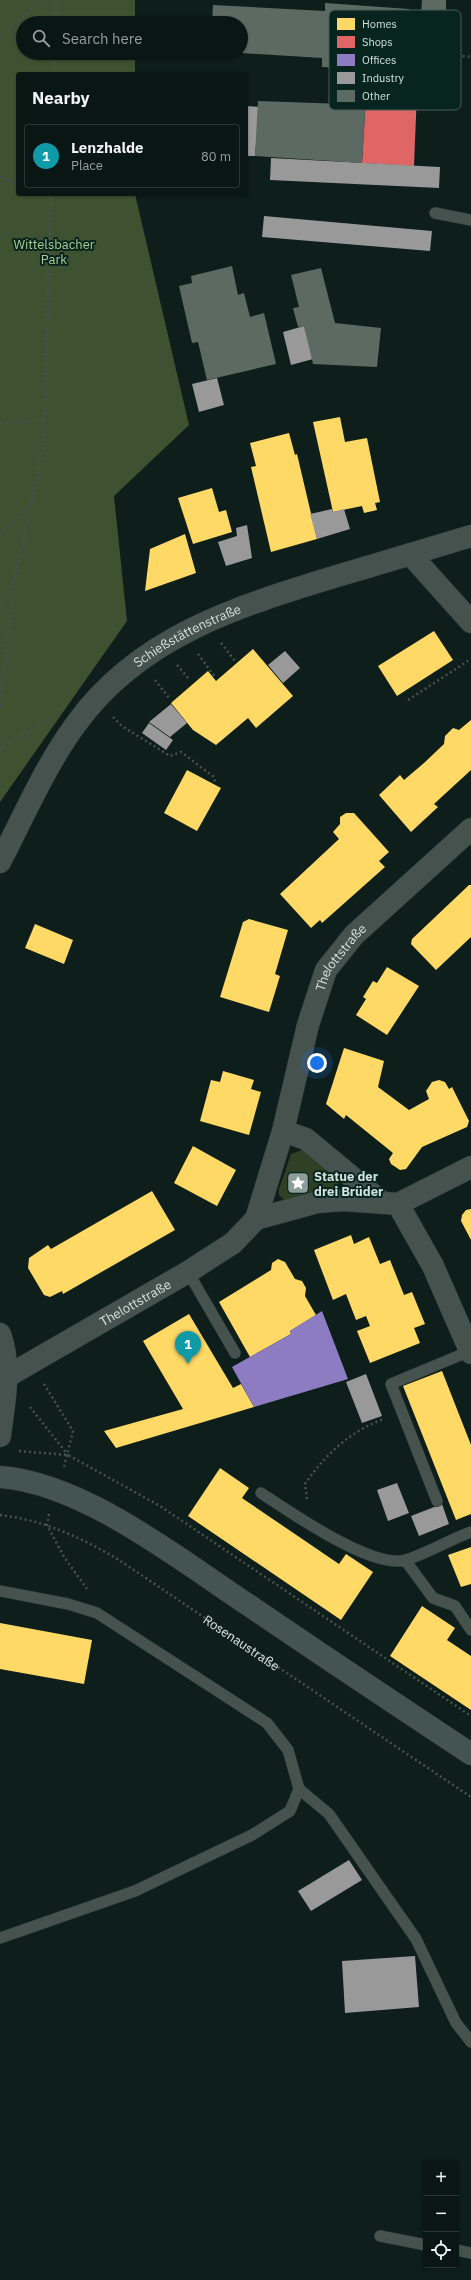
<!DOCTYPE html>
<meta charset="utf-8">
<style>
:root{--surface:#0a1614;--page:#182322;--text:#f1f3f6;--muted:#999fa0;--line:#2a3534;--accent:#8d9d99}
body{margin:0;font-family:"IBM Plex Sans",sans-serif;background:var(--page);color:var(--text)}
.controls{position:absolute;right:12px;bottom:12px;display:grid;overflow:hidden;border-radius:4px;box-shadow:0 1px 3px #0004}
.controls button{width:36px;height:36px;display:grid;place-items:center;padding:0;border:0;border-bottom:1px solid var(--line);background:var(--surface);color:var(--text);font:20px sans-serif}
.you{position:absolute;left:317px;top:1063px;width:14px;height:14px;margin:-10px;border:3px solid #fff;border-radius:50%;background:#1a73e8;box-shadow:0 0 0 6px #1a73e833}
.badge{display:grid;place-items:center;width:26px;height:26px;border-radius:50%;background:var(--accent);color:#fff;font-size:13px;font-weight:700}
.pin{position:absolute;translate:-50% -33px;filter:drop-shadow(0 1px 2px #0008)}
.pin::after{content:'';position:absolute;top:21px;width:14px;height:12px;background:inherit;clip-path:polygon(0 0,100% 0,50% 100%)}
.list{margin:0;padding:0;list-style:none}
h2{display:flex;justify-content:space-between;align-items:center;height:52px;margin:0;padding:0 16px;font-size:17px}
h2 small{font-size:13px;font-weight:400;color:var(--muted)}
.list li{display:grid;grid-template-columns:26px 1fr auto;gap:12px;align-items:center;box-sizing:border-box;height:64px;margin:0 8px 8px;padding:0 8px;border:1px solid var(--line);border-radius:4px}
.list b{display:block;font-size:15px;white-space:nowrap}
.list p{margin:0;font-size:13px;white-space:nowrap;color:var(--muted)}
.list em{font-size:13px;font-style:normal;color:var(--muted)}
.icon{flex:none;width:22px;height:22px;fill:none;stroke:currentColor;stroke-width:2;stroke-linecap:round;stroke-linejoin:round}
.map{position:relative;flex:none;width:471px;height:2280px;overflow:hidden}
.search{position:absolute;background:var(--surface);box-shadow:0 1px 3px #0004;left:16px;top:16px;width:232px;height:44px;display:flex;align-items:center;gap:10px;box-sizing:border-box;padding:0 14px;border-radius:22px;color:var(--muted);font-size:15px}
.panel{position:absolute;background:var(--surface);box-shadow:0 1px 3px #0004;left:16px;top:72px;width:232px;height:124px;border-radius:4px}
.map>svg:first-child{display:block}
.green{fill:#304025}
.forest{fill:#3e5232}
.homes{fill:#ffd966}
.shops{fill:#e06666}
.offices{fill:#8e7cc3}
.industry{fill:#999}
.building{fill:#5c6a63}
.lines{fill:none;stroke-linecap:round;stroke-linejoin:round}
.service-casing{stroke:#2c3735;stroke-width:12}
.minor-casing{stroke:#2c3735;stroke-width:23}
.secondary-casing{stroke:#2c3735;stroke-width:23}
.path{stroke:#47514f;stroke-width:2.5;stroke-dasharray:2 3;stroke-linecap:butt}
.service{stroke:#46524e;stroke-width:11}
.minor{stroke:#46524e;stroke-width:22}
.secondary{stroke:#445450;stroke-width:22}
.labels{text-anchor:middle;stroke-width:4;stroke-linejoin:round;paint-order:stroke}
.park-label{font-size:13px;fill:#aacd8f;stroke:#07251e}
.street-label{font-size:13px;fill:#d2e2dd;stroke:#07251e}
.poi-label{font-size:13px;font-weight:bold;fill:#d2e2dd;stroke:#07251e;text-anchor:start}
.key{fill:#07251e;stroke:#445e57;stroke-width:1}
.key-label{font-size:11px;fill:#d2e2dd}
</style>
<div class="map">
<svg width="471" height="2280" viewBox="0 0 471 2280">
<rect width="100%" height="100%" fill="#0e1e1a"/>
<path class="green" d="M302,1150L317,1156L341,1177C341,1196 299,1198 284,1200L279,1195V1189L291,1154Z"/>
<path class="forest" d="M0,0H135V23H23V53H135V74H18V194H135L189,425L114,496L127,621L0,802Z"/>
<path class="homes" d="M340,417L345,442L367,438L380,502L375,503L377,510L364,513L362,506L333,512L313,422Z
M289,433L295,455L297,454L317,539L271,552L251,467L256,466L250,443Z
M212,488L219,512L226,510L232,532L193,544L178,498Z
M185,534L196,573L145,591L150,549Z
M434,631L453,660L397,696L378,666Z
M253,649L293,696L256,728L248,718L216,745L193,730L171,703L208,671L216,681Z
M471,720V770L434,804L438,807L411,832L379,795L400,775L404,780L424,763L444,744L445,736L453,728L459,730Z
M187,770L221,788L197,831L164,813Z
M346,813H354L389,852L379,861L385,867L322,923L320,920L311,928L280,894L339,839L333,832L340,824V817Z
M469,885H471V937L436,970L411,944L412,939Z
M249,919L288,930L275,974L280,976L269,1012L220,997L243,922Z
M35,924L73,940L64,964L25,948Z
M387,967L419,986L387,1035L356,1015L366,999L363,997L373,981L377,983Z
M344,1048L384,1061L378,1087L409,1110L429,1099L426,1091L432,1082L439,1080L445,1082L449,1089L452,1087L469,1121L467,1127L422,1147L406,1169L400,1170L391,1164L389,1159L393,1153L346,1115L344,1119L326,1104Z
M223,1071L254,1080L251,1089L261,1092L249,1135L200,1121L211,1080L220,1082Z
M193,1146L236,1170L217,1206L174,1183Z
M152,1191L175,1230L63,1294L62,1291L50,1297L44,1295L28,1268L29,1258L48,1245L51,1249Z
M471,1209V1240L461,1221L462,1215L466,1210Z
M351,1235L354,1244L369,1237L380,1264L390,1260L404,1295L412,1292L425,1324L414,1328L420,1343L370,1363L357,1331L370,1326L366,1316L356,1320L346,1294L333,1300L314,1250Z
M278,1259L285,1262L295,1279L302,1281L306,1288L305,1296L316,1315L290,1331L291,1334L250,1357L219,1302L271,1270L272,1263Z
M189,1314L233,1388L241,1384L254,1407L116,1448L104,1431L183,1409L143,1341Z
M442,1371L471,1445V1514L456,1520L403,1386Z
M220,1468L249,1488L242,1498L339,1564L346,1554L373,1572L341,1620L188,1516Z
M471,1547V1584L461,1587L448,1555Z
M422,1606L455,1628L447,1640L471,1656V1710L390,1656Z
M0,1623L92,1640L84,1684L0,1669Z"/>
<path class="shops" d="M371,15L420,17L414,166L362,163Z"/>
<path class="offices" d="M322,1311L348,1379L254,1407L232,1367L291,1334L290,1331Z"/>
<path class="industry" d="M246,106L259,107L255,156H246Z
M271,158L440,167L439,188L270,180Z
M264,216L432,231L430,251L262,237Z
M304,326L313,359L291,365L283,332Z
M217,378L224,405L199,412L192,384Z
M332,509L333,512L344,509L350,529L317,539L310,514Z
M247,525L252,558L226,566L218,542L237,536L236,528Z
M285,651L300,668L283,683L268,665Z
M171,704L187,723L170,737L149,722Z
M149,723L173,740L166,750L142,733Z
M366,1374L382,1416L362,1423L346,1382Z
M397,1483L409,1513L388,1521L377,1490Z
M442,1504L449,1524L419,1536L411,1516Z
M349,1860L362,1880L311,1911L298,1891Z
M415,1956L419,2007L345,2013L342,1961Z"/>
<path class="building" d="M422,0H446V15L421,14Z
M325,3L409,9V16L371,15L362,163L255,156L258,101L344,104L345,68L322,67V58L241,53V23H212L213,5L325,11Z
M232,266L238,295L244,293L250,317L264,313L276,364L207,380L198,342L192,343L179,286L192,283L191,276Z
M321,268L335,323L381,328L377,367L313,364L304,326L298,327L293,308L299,307L291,275Z"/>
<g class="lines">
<g class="service-casing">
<path id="service" d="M435,213L471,220
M188,1272L235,1353
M261,1493C290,1512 373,1570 406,1560C428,1553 449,1540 471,1532
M437,1501L391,1384L470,1351
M405,1560L433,1598L455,1606L471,1630
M0,1591L68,1604L97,1613L267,1723L288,1750L299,1789L329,1814L416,1939L456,2023L471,2042
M0,1938L135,1891L252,1835L290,1811L299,1789
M380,2236L426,2245
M456,2250L471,2253"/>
</g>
<g class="minor-casing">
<g id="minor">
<path d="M410,554L471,622"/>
<path id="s2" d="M0,862C24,816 45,766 76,724C139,636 239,606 337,576C382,563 427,549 471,536"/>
<path d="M283,1131L306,1139L383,1203"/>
<path d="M398,1204L433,1266L471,1353"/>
<path d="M398,1204L471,1167"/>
<path d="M256,1219L318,1202L344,1200L398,1204"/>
<path d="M0,1334C12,1366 4,1403 0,1436"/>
<path id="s3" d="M6,1377L188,1272L233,1243L256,1219L283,1131L308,1025L326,970L354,935L471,829"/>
</g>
</g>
<g class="secondary-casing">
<path id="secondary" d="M0,1477C84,1483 180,1560 250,1606C323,1656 397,1705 471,1754"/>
</g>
<g class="path">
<path d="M56,23V0"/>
<path d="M0,37L41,0"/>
<path d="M418,50L471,57"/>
<path d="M54,74L55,53"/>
<path d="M0,177L18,183"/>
<path d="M0,423L45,420"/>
<path d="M0,535L32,501"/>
<path d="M0,605L14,580"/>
<path d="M221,643L235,661"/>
<path d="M198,654L215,677"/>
<path d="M177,665L190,680"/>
<path d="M155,680L170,699"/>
<path d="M408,700L471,659"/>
<path d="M0,706L15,579L44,442L51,194"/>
<path d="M113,717L122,726L170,756L181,752L214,777L215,782"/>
<path d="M0,749L49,719"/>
<path d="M44,1384L73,1431L64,1467"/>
<path d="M30,1407L68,1455"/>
<path d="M19,1451L68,1455L160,1506L471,1716"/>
<path d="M307,1499L305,1484C325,1455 350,1431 384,1419"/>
<path d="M49,1514L47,1525L64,1557L87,1589"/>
<path id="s1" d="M0,1515C44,1520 82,1538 119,1560L471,1797"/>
</g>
<use href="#service" class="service"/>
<use href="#minor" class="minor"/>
<use href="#secondary" class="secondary"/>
</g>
<defs>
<g id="sight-square" transform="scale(1.15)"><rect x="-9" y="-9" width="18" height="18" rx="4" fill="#8d9d99" stroke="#07251e"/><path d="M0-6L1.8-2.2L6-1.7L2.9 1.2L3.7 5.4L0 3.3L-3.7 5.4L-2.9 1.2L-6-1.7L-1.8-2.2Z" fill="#fff"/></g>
</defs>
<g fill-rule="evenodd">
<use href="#sight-square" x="298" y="1183"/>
</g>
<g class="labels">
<g class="park-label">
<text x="54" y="249">Wittelsbacher<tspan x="54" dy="15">Park</tspan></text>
</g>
<g class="street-label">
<text dy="5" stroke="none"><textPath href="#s2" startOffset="302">Schießstättenstraße</textPath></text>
<text dy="5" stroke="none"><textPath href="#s3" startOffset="574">Thelottstraße</textPath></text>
<text dy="5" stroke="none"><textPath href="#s3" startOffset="149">Thelottstraße</textPath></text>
<text dy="5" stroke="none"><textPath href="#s1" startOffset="276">Rosenaustraße</textPath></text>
</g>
<g class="poi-label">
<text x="314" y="1181">Statue der<tspan x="314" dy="15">drei Brüder</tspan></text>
</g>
</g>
<rect x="329" y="10" width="132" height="100" rx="6" class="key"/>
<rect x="337" y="18" width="18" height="12" fill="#ffd966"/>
<rect x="337" y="36" width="18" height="12" fill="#e06666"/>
<rect x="337" y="54" width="18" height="12" fill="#8e7cc3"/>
<rect x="337" y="72" width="18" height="12" fill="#999"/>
<rect x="337" y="90" width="18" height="12" fill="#5c6a63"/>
<g class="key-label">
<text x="362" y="28">Homes</text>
<text x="362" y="46">Shops</text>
<text x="362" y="64">Offices</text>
<text x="362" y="82">Industry</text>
<text x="362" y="100">Other</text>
</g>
</svg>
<div class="controls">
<button>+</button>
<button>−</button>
<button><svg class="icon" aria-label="locate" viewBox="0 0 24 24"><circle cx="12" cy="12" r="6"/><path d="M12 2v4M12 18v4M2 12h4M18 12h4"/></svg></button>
</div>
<div class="you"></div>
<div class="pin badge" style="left:188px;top:1364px;background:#0f9aa8">1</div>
<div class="search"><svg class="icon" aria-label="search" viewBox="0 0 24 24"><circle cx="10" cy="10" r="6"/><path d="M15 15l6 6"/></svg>Search here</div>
<section class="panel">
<h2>Nearby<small></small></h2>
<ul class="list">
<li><span class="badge" style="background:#0f9aa8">1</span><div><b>Lenzhalde</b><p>Place</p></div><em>80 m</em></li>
</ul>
</section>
</div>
